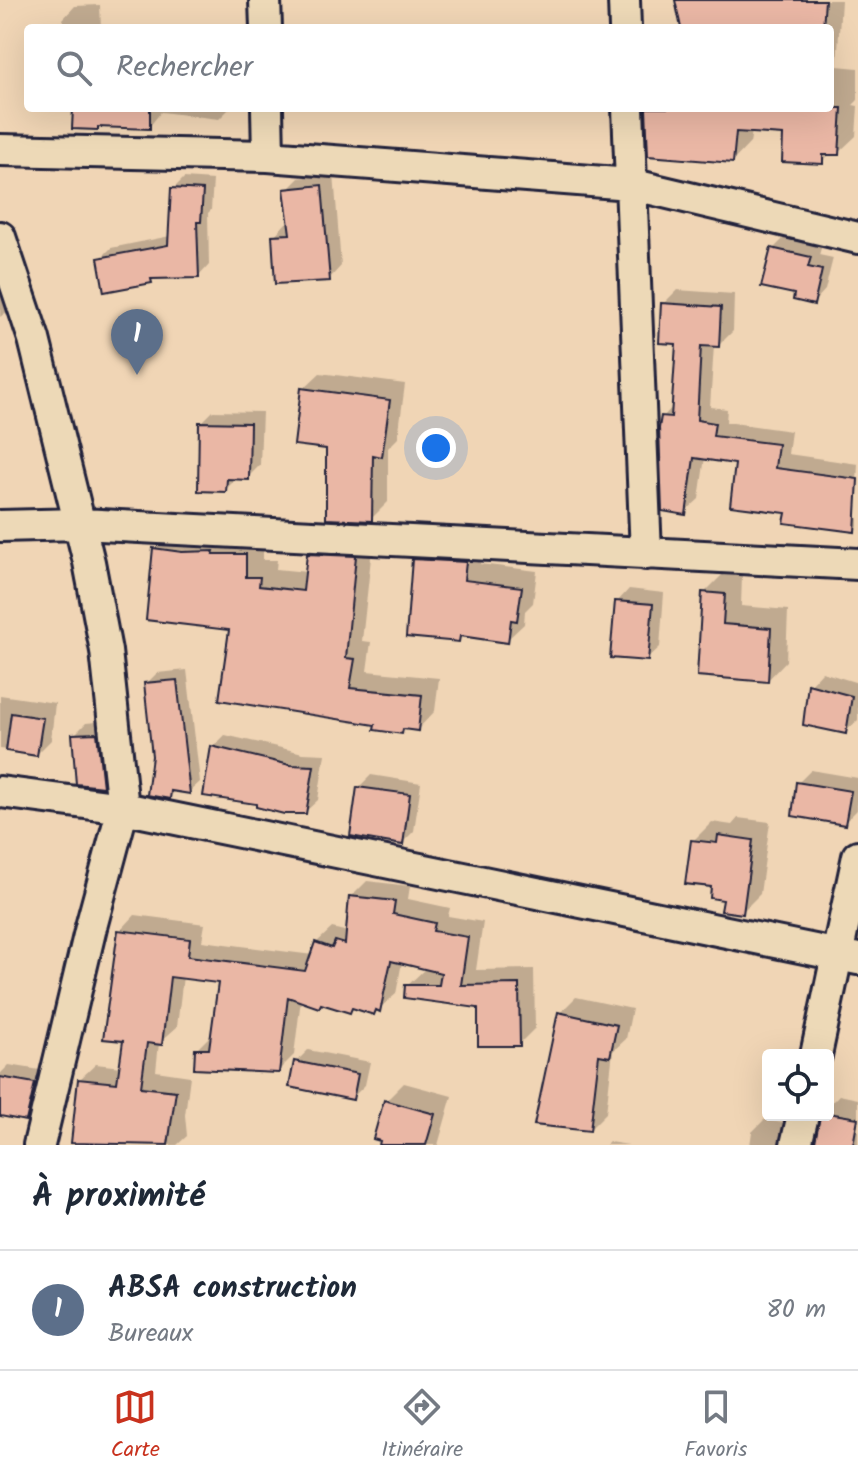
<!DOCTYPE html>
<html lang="fr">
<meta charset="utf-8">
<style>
:root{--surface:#fff;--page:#f6f6f7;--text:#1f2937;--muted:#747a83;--line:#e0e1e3;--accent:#c8321e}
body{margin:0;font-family:Kalam,sans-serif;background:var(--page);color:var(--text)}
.controls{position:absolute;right:24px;bottom:24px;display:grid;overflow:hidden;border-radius:8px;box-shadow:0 8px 32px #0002}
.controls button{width:72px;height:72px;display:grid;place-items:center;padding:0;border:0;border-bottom:2px solid var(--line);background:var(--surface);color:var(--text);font:40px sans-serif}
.you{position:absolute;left:436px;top:448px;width:28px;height:28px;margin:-20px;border:6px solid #fff;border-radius:50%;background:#1a73e8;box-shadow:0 0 0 12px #1a73e833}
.badge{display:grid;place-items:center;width:52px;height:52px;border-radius:50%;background:var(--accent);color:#fff;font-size:26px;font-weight:700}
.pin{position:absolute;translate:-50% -66px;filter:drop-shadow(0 2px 4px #0008)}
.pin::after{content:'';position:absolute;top:42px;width:28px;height:24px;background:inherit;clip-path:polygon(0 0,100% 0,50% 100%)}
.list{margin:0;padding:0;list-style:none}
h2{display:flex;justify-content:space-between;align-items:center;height:104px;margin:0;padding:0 32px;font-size:34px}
h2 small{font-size:26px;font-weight:400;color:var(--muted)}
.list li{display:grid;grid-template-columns:52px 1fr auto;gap:24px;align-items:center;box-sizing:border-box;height:120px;padding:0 32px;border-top:2px solid var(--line)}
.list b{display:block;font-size:30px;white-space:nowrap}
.list p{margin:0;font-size:26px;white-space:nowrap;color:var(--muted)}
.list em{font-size:26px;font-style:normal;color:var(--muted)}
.icon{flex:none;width:44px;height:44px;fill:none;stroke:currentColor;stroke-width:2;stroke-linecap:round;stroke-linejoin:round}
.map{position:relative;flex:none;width:858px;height:1145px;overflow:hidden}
.search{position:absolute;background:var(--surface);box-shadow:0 8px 32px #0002;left:24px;right:24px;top:24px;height:88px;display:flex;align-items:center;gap:20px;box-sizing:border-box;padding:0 28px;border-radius:8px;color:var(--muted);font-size:30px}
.sheet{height:224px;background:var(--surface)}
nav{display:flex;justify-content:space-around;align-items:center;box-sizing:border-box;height:112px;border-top:2px solid var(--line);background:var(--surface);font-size:22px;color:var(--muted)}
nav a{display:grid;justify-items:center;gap:4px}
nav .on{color:var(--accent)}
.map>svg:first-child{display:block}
.shadow{fill:#0003}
.building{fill:#eab7a5;stroke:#22223b;stroke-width:2}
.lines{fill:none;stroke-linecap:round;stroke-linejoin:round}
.minor-casing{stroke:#22223b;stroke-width:36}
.minor{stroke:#edd9b7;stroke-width:30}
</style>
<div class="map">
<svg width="858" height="1145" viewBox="0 0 858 1145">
<rect width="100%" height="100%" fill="#f0d5b5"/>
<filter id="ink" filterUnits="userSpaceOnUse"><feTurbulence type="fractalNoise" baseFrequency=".0125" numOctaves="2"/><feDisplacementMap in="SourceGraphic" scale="16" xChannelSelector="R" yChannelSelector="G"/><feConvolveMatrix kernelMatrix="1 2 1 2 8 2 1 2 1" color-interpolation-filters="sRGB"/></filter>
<g filter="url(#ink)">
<path class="shadow" d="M677,0H841L837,66L858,68V100L853,105L858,106L856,136L838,153H831L822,162L785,133L752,131L750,143L733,161L647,108H830V28H683Z
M100,5L101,28H63V19L75,6Z
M75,108H230L219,119L161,112L149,127L100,125L97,128Z
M334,174L341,266L329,279L274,236L286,223H291L287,190L299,178Z
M184,178L213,180L211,210L208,213L209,265L199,276L155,277L151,281L100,259L111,248L170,236L173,189Z
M785,237L822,245L819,255L833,258L825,290L813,303L797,293L773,249Z
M0,267L16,305L0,317Z
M677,290L734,294L733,331L719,345H714L710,407L727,409L726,422L791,431L788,454L858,464L855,518H858V527L855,530L788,511L737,462L705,457L699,499L685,512L663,417L674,405L678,342L663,304Z
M320,373L405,384L398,438L388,448V502L371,519L303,389Z
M213,411L262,412L260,465L248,477H238L225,490L201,423Z
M173,531L263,537V560H277L276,569L307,572L308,555L326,537L373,539L362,641L371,642L367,671L439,678L435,711L418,729L405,728L401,732L377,723L232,628L155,549Z
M431,543L482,546L480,564L537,571L533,603L525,611L524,624L507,640L464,634L459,640L414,560Z
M722,575L742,576L741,606L788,610L786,661L768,680L699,675L704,593Z
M629,589L664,593L660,647L647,659L617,602Z
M187,670L200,782L189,792L176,790L170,797L154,756L146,684L157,673Z
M822,672L858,683V720L845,732L810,685Z
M0,695L55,703L51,740L37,754L0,749Z
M108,721L114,773L102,785L74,735L86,723Z
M225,735L303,753L325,754L318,800L305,812L213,747Z
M811,770L858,778L857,810L844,823L798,783Z
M371,775L421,783L414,831L402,843L359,787Z
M738,818L770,822L760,894L742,912L713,886L693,841L712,822L732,825Z
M367,881L410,886L408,899L450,908L448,916L483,922L476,970L534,969L535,1028L519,1044L480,1007L407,986L426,968L402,962L396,994L374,1013L354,1006L350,1011L322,1002L301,999L294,1055L278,1071L197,1049L213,1033L220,981L183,976L177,1027L159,1043L156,1071L190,1076L185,1115L187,1136L177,1145H109L74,1141L80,1079L96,1064L121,1067L125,1040L120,931L135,915L205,924L202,941L313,955L316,943L332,928L348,932L351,897Z
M576,997L632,1009L626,1039L613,1051L606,1113L590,1129L560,1013Z
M308,1050L370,1062L365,1085L352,1098L296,1062Z
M9,1065L46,1071L38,1106L26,1118L0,1114V1074Z
M404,1083L452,1096L438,1145H381L386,1101Z
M839,1095L858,1099V1145H817L822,1115H828V1106Z
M764,1120L783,1123L780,1145H750L752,1132Z
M609,1142L629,1145H606Z"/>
<path class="building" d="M675,0H825L823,28H681Z
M73,108H150V129L98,127V130L72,129Z
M646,108H842L839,155H823V164L782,162L783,135L736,132L733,163L648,156Z
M322,185L330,281L275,284L272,235L290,234L284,189Z
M171,188L203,190L201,222H197L199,278L151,279L152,283L104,292L98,258L168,245Z
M771,248L811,257L808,267L822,270L814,305L793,300L794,294L761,287Z
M661,303L721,307L719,347L701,346L697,420L715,423L713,436L778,444L775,468L858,479L855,532L784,523L786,513L730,506L735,464L694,458L686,515L662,511L659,428L661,416L671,417L676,344L659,343Z
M301,388L390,400L382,457L373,455L372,521L326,519V449L294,445Z
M199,422L250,423L249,480L227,479L226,492L198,491Z
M153,548L182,552L214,551L213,554H246V577H260L259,586L303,591L307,554L356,556L346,658L355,659L350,688L422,695L418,731L403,729L402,734L374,730L375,725L219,700L229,630L146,620Z
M412,559L466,562L464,580L522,587L517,621L511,620L508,643L460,636L459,642L406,637Z
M702,592L725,594L723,624L771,628L768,682L697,676Z
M615,601L653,604L648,661L610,658Z
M177,680L190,794L171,791L170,799L147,795L152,756L144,683Z
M808,684L852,696L846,734L803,725Z
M11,713L43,718L37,756L6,751Z
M97,733L103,787L76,784L72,734Z
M211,746L290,765L314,766L306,814H284L256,807V804L203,796Z
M796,782L851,791L845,825L792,816Z
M357,787L410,794L403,845L350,836Z
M718,835L753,840L743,914L721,911L723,900L710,898L711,887L685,884L691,840L717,843Z
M349,896L395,901L393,914L435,923L433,931L468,937L461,985L519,984L520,1046H478V1008L404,998L405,985H439L441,973L391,961L380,1012L376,1010L374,1015L352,1008L350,1013L321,1004L319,1008L288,997L279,1073L194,1069L195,1049H209L218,983L170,977L162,1045L147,1043L141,1087L176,1091L168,1145L71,1143L78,1079L117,1083L123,1041L103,1039L118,930L190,939L188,956L305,971L315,942L332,948L335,941L345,944Z
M558,1012L617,1025L610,1057L599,1055L590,1131L534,1125Z
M294,1061L358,1074L353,1100L289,1087Z
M0,1077L35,1083L26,1121L0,1116Z
M384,1100L435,1114L426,1145H379L380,1141L373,1139Z
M828,1113L858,1118L853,1145L815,1142L820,1115H828Z"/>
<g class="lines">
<g class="minor-casing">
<path id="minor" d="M265,0L266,28
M624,0L625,28
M267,108L268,156
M628,108L646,554
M0,150L268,156L630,184L858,238
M0,237L34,339L89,562L106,651L123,808L91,927L39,1145
M0,526L81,524L858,564
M0,792L123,808L858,959
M816,1055L858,856
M796,1145L803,1115"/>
</g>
<use href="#minor" class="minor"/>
</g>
</g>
</svg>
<div class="controls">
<button><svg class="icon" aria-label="locate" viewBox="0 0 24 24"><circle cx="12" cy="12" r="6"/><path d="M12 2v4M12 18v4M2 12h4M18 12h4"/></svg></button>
</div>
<div class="you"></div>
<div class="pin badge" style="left:137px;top:375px;background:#5c6f8a">1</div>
<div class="search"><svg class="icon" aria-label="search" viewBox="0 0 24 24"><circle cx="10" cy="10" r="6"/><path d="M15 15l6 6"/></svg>Rechercher</div>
</div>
<section class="sheet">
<h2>À proximité<small></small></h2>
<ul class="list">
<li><span class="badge" style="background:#5c6f8a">1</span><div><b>ABSA construction</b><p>Bureaux</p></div><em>80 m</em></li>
</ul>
</section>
<nav>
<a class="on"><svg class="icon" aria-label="map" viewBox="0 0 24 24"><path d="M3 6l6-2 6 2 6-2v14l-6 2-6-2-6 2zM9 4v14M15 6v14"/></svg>Carte</a>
<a><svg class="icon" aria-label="directions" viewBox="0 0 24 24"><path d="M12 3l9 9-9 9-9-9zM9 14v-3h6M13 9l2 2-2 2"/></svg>Itinéraire</a>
<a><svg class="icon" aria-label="saved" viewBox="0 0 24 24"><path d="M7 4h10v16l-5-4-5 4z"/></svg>Favoris</a>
</nav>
